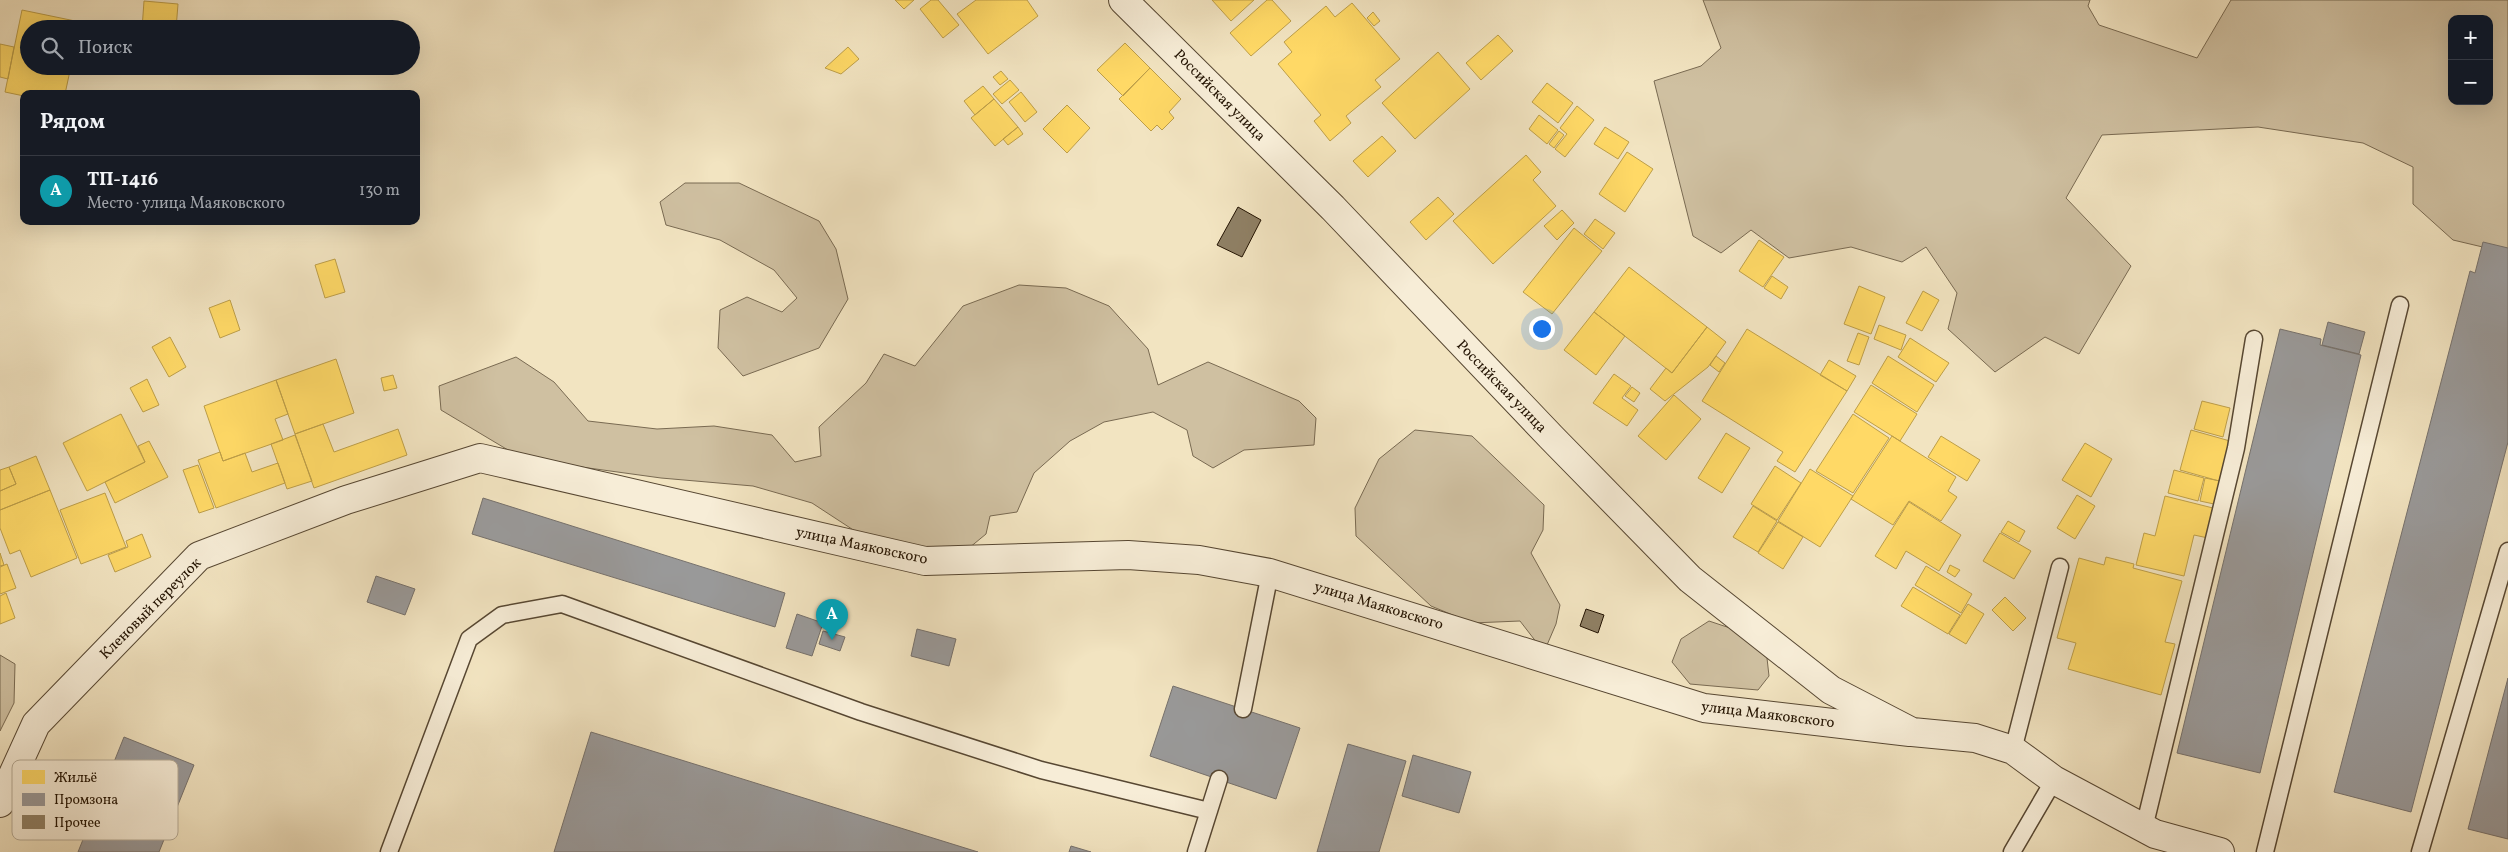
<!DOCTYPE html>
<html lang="ru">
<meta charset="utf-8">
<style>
:root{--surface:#171b24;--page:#20242c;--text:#f1f3f6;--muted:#9ea1a6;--line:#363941;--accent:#c59692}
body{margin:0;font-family:Vollkorn,serif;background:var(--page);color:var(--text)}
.controls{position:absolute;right:15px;top:15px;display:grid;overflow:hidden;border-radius:10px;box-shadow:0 5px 20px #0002}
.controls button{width:45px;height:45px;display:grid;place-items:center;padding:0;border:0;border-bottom:1px solid var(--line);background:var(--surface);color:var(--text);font:25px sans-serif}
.you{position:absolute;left:1541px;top:328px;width:18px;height:18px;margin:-12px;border:4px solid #fff;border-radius:50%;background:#1a73e8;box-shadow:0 0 0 8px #1a73e833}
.badge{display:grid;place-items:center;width:32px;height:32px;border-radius:50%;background:var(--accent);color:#fff;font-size:16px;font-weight:700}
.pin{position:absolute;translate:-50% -41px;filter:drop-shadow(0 1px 2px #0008)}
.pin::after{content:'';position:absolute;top:26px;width:18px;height:15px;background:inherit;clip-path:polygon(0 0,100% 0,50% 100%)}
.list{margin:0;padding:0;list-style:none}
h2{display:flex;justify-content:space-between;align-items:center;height:65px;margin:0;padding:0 20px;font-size:21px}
h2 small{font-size:16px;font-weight:400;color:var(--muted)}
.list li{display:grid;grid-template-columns:32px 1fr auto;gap:15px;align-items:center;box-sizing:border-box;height:70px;padding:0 20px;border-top:1px solid var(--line)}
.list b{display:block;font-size:19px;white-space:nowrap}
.list p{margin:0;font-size:16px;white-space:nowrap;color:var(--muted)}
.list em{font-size:16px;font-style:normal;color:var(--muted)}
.icon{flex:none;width:28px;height:28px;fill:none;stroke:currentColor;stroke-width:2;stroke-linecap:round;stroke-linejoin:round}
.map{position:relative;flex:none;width:2508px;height:852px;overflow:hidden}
.search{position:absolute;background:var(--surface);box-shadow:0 5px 20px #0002;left:20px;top:20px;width:400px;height:55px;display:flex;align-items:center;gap:12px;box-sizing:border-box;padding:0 18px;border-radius:28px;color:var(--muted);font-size:19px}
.panel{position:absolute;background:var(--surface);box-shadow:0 5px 20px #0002;left:20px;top:90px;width:400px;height:135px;border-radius:10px}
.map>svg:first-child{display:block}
.green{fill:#cfc0a1;stroke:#796a52;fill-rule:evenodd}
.homes{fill:#ffd966;stroke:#bd9e48}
.industry{fill:#999;stroke:#76716c}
.building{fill:#8f8065;stroke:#231302}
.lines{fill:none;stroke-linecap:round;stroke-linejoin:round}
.service-casing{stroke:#574732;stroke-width:19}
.minor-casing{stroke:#574732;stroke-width:30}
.tertiary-casing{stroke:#574732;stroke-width:30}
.service{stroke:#f7edd7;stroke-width:16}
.minor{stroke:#f7edd7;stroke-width:28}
.tertiary{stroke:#f7edd7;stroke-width:28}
.labels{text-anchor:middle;stroke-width:5;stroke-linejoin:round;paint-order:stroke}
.street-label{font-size:15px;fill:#231302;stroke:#f7edd7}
.key{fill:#f7edd7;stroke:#b7ac97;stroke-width:1}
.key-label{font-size:14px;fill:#231302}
</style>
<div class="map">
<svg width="2508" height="852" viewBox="0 0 2508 852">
<rect width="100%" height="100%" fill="#f2e4c1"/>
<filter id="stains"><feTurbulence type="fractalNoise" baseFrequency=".004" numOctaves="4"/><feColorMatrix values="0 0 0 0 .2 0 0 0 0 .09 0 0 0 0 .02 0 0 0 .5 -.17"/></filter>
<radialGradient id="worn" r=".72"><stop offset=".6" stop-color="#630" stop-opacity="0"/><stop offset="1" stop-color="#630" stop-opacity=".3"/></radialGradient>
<path class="green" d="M1703,0H2090L2088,6L2099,25L2197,58L2231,0H2508V253L2453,240L2413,204V167L2363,143L2258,127L2102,135L2066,198L2131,266L2079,354L2045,337L1995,372L1948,329L1957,293L1926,247L1902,262L1851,247L1789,258L1751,230L1721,253L1693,236L1654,81L1701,66L1721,48ZM2452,19H2489V101H2452Z
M685,183H739L819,221L836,249L848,299L819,348L743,376L718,348L720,310L747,297L782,312L797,298L774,270L720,240L666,225L660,202Z
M1019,285L1066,288L1109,306L1148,349L1158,385L1208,362L1299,401L1316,418L1314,445L1244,450L1213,468L1193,456L1187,430L1153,412L1104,422L1070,441L1034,473L1017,512L990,516L986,534L969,548L937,556L861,535L812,503L753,486L661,478L574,466L513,453L441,410L439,386L516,357L554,382L588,421L657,429L714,426L772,435L795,462L821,456L819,427L866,383L884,354L915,366L963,306Z
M1415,430L1472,436L1544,505L1543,530L1531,553L1560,605L1556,624L1544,652L1520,621L1472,623L1431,606L1356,536L1355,508L1379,459Z
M1709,621L1736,630L1767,658L1769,676L1758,690L1690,684L1672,662L1681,639Z
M0,655L15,664L14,703L0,731Z"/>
<path class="homes" d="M895,0H914L904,9Z
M931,0H938L959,25L943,38L920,9Z
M976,0H1027L1038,16L988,54L957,14Z
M1212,0H1254L1231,21Z
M1267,0H1272L1291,21L1251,56L1230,33Z
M144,1L178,4L176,29H142Z
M1352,3L1400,59L1375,80L1381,87L1346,116L1351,123L1330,141L1314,121L1321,115L1278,64L1292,52L1284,42L1326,6L1335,17Z
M22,10L80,22L79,29H29V66H71L65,94H24V96L5,92Z
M1373,12L1380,21L1374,26L1367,18Z
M1498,35L1513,51L1481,80L1466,63Z
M1125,43L1150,68L1123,96L1097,70Z
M0,44L14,47L8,79L0,77Z
M848,47L859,59L841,74L825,68Z
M1438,52L1470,89L1415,139L1382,103Z
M1150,68L1181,99L1169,112L1174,118L1162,130L1157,125L1151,131L1119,99Z
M1001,71L1008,79L1000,85L993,77Z
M1010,80L1019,90L1002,104L993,94Z
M1547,83L1573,103L1558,123L1532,102Z
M983,86L994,99L975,115L964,101Z
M1021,92L1037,112L1025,122L1009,102Z
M994,99L1018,127L995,146L971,118Z
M1067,105L1090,128L1067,153L1043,129Z
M1577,106L1594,120L1565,157L1555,149L1567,134L1560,128Z
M1539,115L1558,130L1547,144L1529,129Z
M1018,127L1023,134L1008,145L1003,139Z
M1605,127L1629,142L1618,159L1594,144Z
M1559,131L1564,135L1554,148L1549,144Z
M1382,136L1396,151L1368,177L1353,161Z
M1627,152L1653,169L1625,212L1599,194Z
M1526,155L1541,172L1533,180L1556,206L1493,264L1453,221Z
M1438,197L1454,214L1426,240L1410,222Z
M1562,210L1574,223L1557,240L1544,226Z
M1595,219L1615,233L1603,249L1584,234Z
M1574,228L1602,251L1552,314L1523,292Z
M1759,240L1784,257L1763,287L1739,271Z
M335,259L345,292L325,298L315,265Z
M1629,267L1707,327L1672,373L1594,312Z
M1772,276L1788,287L1781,299L1764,288Z
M1859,286L1885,297L1871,334L1844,324Z
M1923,291L1939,300L1922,331L1906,323Z
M230,300L240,330L220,338L209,308Z
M1594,312L1625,336L1596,375L1564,350Z
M1879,325L1906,335L1901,350L1874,339Z
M1707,327L1726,342L1708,367L1665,401L1650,389L1666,368L1672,373Z
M1747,329L1847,391L1795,472L1777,461L1783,452L1702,401Z
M1858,333L1869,337L1859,365L1847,361Z
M170,337L186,367L169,377L152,347Z
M1910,338L1949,363L1936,382L1898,357Z
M1716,356L1725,363L1719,372L1710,365Z
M1888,356L1934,385L1917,412L1872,383Z
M336,359L354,413L295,434L276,380Z
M1829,360L1856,376L1847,391L1820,375Z
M1614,374L1631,386L1622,398L1638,410L1627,426L1593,403Z
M393,375L397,388L384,391L381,378Z
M147,379L159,405L143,412L130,388Z
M276,380L288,414L275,419L283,440L223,461L204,406Z
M1871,385L1917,414L1900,441L1854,412Z
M1632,387L1640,393L1634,402L1625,396Z
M1674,395L1701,419L1666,460L1638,436Z
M2202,401L2230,408L2223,437L2194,429Z
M121,414L145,462L87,491L63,443Z
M1853,414L1889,438L1853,493L1816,471Z
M323,424L334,452L398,429L407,455L314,488L295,434Z
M2191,430L2230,441L2219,481L2180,470Z
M1726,433L1750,448L1722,493L1698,478Z
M295,435L312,481L287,489L271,444Z
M1892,436L1956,477L1948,491L1957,497L1941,521L1909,501L1893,525L1851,499Z
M1941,436L1980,460L1967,481L1928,457Z
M149,441L168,477L115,503L105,482L145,462L138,446Z
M2085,443L2112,459L2091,497L2062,480Z
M220,452L223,461L245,453L252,472L278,463L285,483L216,508L198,460Z
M36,456L50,490L0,510V491L16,484L9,467Z
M198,465L214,508L199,513L183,470Z
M1775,466L1801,483L1777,520L1751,504Z
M9,467L16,484L0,491V470Z
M1810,469L1853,496L1820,547L1778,521Z
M2174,470L2204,478L2198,501L2168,493Z
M2205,478L2220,481L2214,504L2200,501Z
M50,490L77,558L31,577L20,550L10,554L0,528V510Z
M105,493L126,547L81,564L60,510Z
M2077,495L2095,506L2075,539L2057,528Z
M2165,496L2213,508L2208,538L2194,535L2184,576L2136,565L2144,533L2155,536Z
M1909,502L1961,535L1939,571L1906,551L1896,569L1875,556Z
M1753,506L1777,521L1758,552L1733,537Z
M2008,521L2025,531L2019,542L2001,532Z
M1778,522L1803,537L1783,569L1758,553Z
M2000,533L2031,551L2014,579L1983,561Z
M142,534L151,557L115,572L108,555L128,547L126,541Z
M0,553L4,565L0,566Z
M2106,557L2134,564L2133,568L2182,581L2165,642L2175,644L2161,695L2068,669L2076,643L2057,638L2079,558L2104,565Z
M7,564L16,588L0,594V567Z
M1950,565L1960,570L1955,577L1947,572Z
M1926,566L1972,594L1961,613L1915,585Z
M1913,587L1960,615L1948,634L1901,606Z
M6,593L15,618L0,624V596Z
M2005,597L2026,618L2013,631L1992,610Z
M1968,604L1984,614L1966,644L1949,634Z"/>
<path class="industry" d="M2483,242L2508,248V442L2411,812L2334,792L2470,271L2475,273Z
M2328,322L2365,332L2359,354L2322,345Z
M2280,329L2321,339L2320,345L2361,355L2260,773L2177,753Z
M483,498L785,593L775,627L472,534Z
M376,576L415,589L405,615L367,602Z
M797,614L823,623L812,656L786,648Z
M917,629L956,639L949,666L911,656Z
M823,631L845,637L840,651L819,644Z
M2508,678V839L2468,829Z
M1173,686L1300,728L1276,799L1150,756Z
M591,732L978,852H554Z
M124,737L194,765L159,852H78Z
M1348,744L1406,761L1379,852H1317Z
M1413,755L1471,772L1459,813L1402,796Z
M1071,846L1091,852H1069Z"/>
<path class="building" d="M1238,207L1261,220L1242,257L1217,245Z
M1586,609L1604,615L1598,633L1580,626Z"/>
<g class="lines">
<g class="service-casing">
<path id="service" d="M1243,709L1270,573
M2013,750L2060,567
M2144,828L2236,448L2254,339
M389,852L469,639L502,615L562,604L861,712L1041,770L1209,811
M1196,852L1219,779
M2012,852L2054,780
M2265,852L2400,305
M2420,852L2508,551"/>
</g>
<g class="minor-casing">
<path id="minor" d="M0,803L36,724L199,556L346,500L480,458L925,561L1128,555L1199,560L1270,573L1704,708L1910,732"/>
</g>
<g class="tertiary-casing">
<path id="tertiary" d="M1123,0L1333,208L1551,437L1690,579L1831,690L1912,732L1975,738L2013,750L2054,780L2155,834L2220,852"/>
</g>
<use href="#service" class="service"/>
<use href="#minor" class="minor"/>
<use href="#tertiary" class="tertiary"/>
</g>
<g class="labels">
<g class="street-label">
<text transform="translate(1220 95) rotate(45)" y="5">Российская улица</text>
<text transform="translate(1502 386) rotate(46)" y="5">Российская улица</text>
<text transform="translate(862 545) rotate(12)" y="5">улица Маяковского</text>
<text transform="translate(1379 605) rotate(17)" y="5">улица Маяковского</text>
<text transform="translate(150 608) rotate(-45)" y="5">Кленовый переулок</text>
<text transform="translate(1768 714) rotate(7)" y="5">улица Маяковского</text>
</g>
</g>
<rect x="12" y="760" width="166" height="80" rx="8" class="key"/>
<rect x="22" y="770" width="23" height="14" fill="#ffd966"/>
<rect x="22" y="793" width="23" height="13" fill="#999"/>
<rect x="22" y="815" width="23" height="14" fill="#8f8065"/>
<g class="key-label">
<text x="54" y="782">Жильё</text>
<text x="54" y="804">Промзона</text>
<text x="54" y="827">Прочее</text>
</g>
<rect width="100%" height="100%" filter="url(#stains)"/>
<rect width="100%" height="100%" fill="url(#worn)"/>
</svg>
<div class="controls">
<button>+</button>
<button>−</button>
</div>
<div class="you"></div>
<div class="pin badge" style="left:832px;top:640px;background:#0f9aa8">A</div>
<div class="search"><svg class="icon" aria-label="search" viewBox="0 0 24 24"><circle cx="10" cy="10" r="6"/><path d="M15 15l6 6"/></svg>Поиск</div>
<section class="panel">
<h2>Рядом<small></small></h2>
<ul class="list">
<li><span class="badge" style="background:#0f9aa8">A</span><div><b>ТП-1416</b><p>Место · улица Маяковского</p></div><em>130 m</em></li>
</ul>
</section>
</div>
